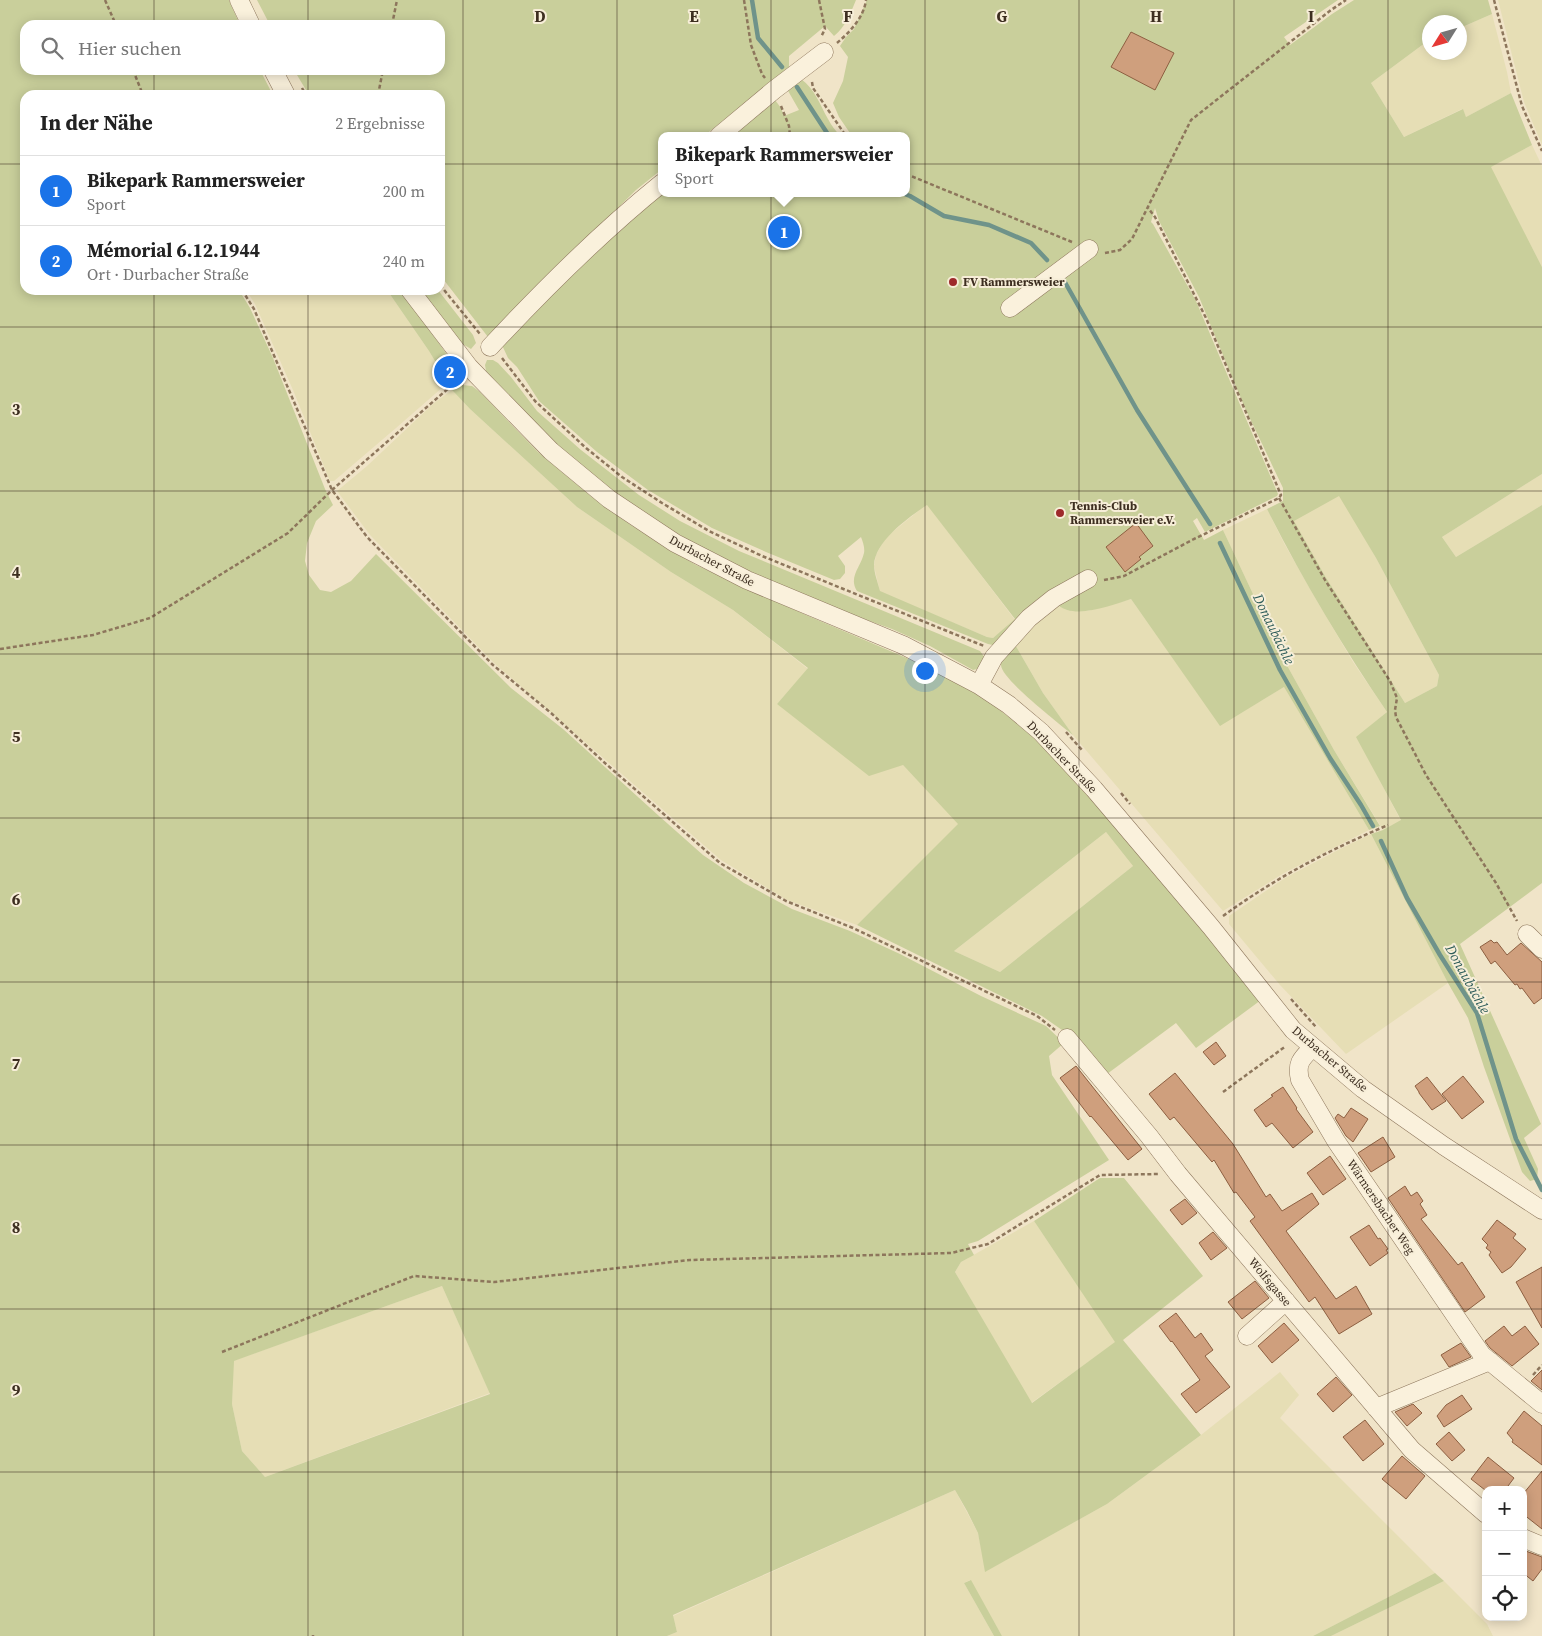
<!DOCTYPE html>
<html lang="de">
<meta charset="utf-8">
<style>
:root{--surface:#fff;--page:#f6f6f6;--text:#222;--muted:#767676;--line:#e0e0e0;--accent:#1a73e8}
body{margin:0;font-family:"Source Serif 4",serif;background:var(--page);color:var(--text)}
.controls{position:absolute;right:15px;bottom:15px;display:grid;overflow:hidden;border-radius:10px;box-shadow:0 2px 12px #0003}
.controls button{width:45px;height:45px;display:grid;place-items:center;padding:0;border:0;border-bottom:1px solid var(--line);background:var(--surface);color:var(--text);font:25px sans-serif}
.compass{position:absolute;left:1422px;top:15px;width:45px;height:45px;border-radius:50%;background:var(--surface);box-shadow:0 2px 12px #0003;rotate:233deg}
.you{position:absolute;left:924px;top:670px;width:18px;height:18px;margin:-12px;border:4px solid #fff;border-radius:50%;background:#1a73e8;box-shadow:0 0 0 8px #1a73e833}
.badge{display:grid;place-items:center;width:32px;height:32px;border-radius:50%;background:var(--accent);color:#fff;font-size:16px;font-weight:700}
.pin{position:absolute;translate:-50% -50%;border:2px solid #fff;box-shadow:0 1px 5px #0006}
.popup{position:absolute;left:658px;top:132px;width:252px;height:65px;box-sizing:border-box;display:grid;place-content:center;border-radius:10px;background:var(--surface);filter:drop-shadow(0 1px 4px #0005);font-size:16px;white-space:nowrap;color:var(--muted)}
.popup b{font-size:19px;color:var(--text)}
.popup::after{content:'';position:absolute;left:50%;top:100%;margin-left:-10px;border:10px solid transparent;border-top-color:var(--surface)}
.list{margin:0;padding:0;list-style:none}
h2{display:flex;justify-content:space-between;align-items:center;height:65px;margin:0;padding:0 20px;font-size:21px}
h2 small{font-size:16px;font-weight:400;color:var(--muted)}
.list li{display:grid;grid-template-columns:32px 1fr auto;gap:15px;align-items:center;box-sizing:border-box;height:70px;padding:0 20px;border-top:1px solid var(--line)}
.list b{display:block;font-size:19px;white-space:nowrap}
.list p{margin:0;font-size:16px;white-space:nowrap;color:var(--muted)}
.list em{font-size:16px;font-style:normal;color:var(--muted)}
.icon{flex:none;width:28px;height:28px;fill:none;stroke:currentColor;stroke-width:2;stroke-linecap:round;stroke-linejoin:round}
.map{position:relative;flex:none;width:1542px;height:1636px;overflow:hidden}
.search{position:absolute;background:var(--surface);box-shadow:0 2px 12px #0003;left:20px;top:20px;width:425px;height:55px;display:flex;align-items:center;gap:12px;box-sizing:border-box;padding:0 18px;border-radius:15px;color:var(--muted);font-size:19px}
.panel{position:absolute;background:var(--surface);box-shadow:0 2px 12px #0003;left:20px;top:90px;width:425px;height:205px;border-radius:15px}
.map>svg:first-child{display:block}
.farmland{fill:#e6deb5}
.green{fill:#c9cf9b;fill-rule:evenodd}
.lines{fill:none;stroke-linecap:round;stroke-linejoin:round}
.stream{stroke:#6f938a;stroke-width:4.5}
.building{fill:#cf9f7d;stroke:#8d5f41}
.minor-casing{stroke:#8d765c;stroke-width:19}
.path{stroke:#8d765c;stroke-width:2.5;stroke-dasharray:4 2.5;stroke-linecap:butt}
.minor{stroke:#faf1dc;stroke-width:18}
.grid{fill:none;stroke:#3d2e20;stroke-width:1;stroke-opacity:0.55}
.poi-dot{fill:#9e2a2b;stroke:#f7eed8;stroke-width:2}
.labels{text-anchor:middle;stroke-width:4;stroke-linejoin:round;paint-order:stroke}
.poi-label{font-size:12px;font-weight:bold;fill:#3d2e20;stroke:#f7eed8;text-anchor:start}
.street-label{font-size:12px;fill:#3d2e20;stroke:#f7eed8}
.water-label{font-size:14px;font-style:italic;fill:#2f5d5a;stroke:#f7eed8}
.grid-label{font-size:16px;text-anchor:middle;font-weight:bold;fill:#3d2e20;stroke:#f7eed8;stroke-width:4;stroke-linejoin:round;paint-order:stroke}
</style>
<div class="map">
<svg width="1542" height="1636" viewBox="0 0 1542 1636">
<rect width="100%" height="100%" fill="#f0e4c8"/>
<path class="farmland" d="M1498,0H1542V145L1524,102Z
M1492,14L1507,72L1511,93L1466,117L1462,109L1404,137L1371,83L1429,40L1430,52H1460V28Z
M1532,145L1542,166V267L1490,167Z
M246,290H387L429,351L444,376L443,387L396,428L334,481H330L293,390L255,304Z
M452,390L470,409L577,507L671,572L733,610L808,669L777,704L903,765L959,824L857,925L787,900L721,860L495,664L370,535L337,491L367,466L434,403Z
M1542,474V505L1456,557L1442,537Z
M1340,495L1376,558L1439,675L1437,686L1405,703L1325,576L1293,520Z
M927,504L1015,620L993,638L987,637L880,592L874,566L876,555L885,538Z
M1267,509L1285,545L1317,601L1353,662L1387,712L1357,737L1401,821L1383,830L1334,750L1284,660L1223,530Z
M1131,599L1220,725L1284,687L1369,830L1284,873L1223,911L1073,735L1043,693L1013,641L1058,605L1060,607L1073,610L1088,611Z
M1106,832L1133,866L1000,972L954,951Z
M1371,834L1448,983L1346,1054L1280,985L1229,924V916L1285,878L1340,849Z
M1034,1221L1116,1342L1031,1403L955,1272L961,1262Z
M442,1286L490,1393L265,1477L242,1451L232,1404L233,1361Z
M1280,1372L1299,1395L1280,1418L1435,1573L1313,1636H1002L970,1580L964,1583L994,1636H667L677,1632L673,1616L955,1490L978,1533L986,1571L1107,1504L1201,1435Z
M1444,1581L1487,1624L1493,1636H1331Z"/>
<path class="green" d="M0,0H229L240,25H25V70H260L273,95H25V290H239L250,308L273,358L325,489L333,505L316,521L307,543L305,561L309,575L320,590L331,592L351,581L376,554L511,688L563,729L659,816L703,855L744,883L792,909L850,931L900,954L981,996L1046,1026L1064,1043L1049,1056L1052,1075L1109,1160L978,1241L968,1244L974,1255L961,1262L955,1272L1032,1403L1115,1342L1034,1221L1100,1178H1124L1203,1276L1123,1340L1201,1435L1107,1504L985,1572L978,1533L967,1511L955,1490L673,1615L677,1632L667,1636H0ZM442,1286L490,1394L265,1477L242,1451L232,1404L234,1361Z
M257,0H856C850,14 846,26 834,36L825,26L789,56V67L704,136H662L661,170L636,190L488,337L440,275V95H309L294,70H440V25H270Z
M867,0H1338L1284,37L1290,45L1332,14L1354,0H1488L1492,14L1460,28V22H1430L1429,40L1371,83L1404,137L1463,109L1466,117L1511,93L1532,145L1491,167L1542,267V474L1442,537L1456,557L1542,505V883L1460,944L1541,1124L1524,1138L1538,1169L1537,1179L1530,1181L1522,1172L1484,1067L1468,1018L1448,983L1371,834L1383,830L1401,820L1356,737L1387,712C1343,647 1302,579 1267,509L1283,501V488L1245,408L1199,297L1159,221L1155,208L1151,222L1153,224L1196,301L1278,494L1277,496L1205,532L1197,518L1193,521L1204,540L1223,530L1284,660L1334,750L1380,826L1369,830L1284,687L1220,726L1131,599C1112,605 1075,620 1058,605L993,645L988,644L857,591C848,577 861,567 864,553C865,548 863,542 861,537L838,556L845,566V573L840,579L834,580L766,552L712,528L648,490L597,452L539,401L517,367L508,358L502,345L572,268L662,193H906V136H852L839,117L833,103L843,81L848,57L840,46L846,37L854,29ZM1339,496L1376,558L1439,675L1437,686L1405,703L1325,576L1294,521ZM927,505L1015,619L993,638L987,637L880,591C878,583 874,573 874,565C875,541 909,517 927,505Z
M801,79C815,89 820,105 828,119C831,125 836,131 840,136H725L772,96L781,108L784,116L799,110L787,89Z
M387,290H401L453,363L455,373L443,387L444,376L429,351Z
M421,290H438L473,335L476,343L471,349L461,343Z
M487,360H493L498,363L511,377L537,411L581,450L639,495L680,521L739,551L980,651L985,658L981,668L973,670L930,646L892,629L822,604L755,574L702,548L641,512L580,465L529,419L486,371L485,365Z
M462,385L472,386L480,392L538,452L592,497L631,525L696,565L806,615L930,668L972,689L1022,727L1076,779L1261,1000L1196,1048L1176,1023L1107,1074L1072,1037L1042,1016L857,925L958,824L903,765L869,776L777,704L808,668L733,610L671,572L577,507L470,409L452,390ZM1106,832L1133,866L1000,972L954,951Z
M1013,641L1043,693L1073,735C1060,724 1001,679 1001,665C1001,656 1009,647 1013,641Z
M1435,1573L1444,1581L1331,1636H1313Z
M971,1580L1002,1636H994L964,1583Z"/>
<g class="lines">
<path class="stream" d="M752,0L758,38L782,67
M797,87L829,136
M902,193L910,196L944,216L989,225L1031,243L1047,260
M1062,277L1137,410L1210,524
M1220,543L1280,670L1330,758L1361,805L1373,826
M1381,841L1407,898L1440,955L1477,1013L1516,1139L1542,1190"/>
</g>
<path class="building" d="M1131,32L1174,53L1155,90L1111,67Z
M1136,523L1153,546L1139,557L1141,559L1125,572L1106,547Z
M1491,940L1494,943L1497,942L1507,955L1521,943L1542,962V998L1534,1004L1522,988L1520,989L1517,984L1515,985L1495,961L1491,964L1480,947Z
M1216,1042L1226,1056L1214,1065L1203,1052Z
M1076,1066L1142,1149L1128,1160L1091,1116L1090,1117L1060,1078Z
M1175,1073L1233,1144L1266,1197L1270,1194L1282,1211L1312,1193L1319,1204L1286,1231L1336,1299L1356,1286L1372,1314L1339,1334L1315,1297L1309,1302L1250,1221L1255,1217L1236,1192L1234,1193L1214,1160L1212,1162L1174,1117L1170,1120L1149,1094Z
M1463,1076L1484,1102L1462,1119L1442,1094Z
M1427,1077L1446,1101L1432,1110L1419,1093V1092L1415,1086Z
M1283,1087L1297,1108L1296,1109L1313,1132L1293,1148L1272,1123L1266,1127L1254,1110L1273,1096L1271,1095Z
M1351,1108L1368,1119L1353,1142L1346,1136L1335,1118L1338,1114L1344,1118Z
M1383,1137L1395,1157L1371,1172L1358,1153Z
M1330,1156L1346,1179L1323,1195L1307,1173Z
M1405,1186L1411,1196L1417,1192L1423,1201L1420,1204L1427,1215L1421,1219L1458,1265L1462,1262L1485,1297L1465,1312L1388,1198Z
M1185,1199L1197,1213L1182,1225L1170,1210Z
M1497,1220L1516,1234L1513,1238L1526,1249L1511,1267L1502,1273L1489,1255L1491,1252L1486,1248L1488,1245L1482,1239Z
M1369,1225L1378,1239L1380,1238L1388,1249L1386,1250L1388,1253L1370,1266L1350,1237Z
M1213,1232L1227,1248L1211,1260L1199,1243Z
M1542,1267V1328L1516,1282Z
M1255,1281L1269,1298L1242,1319L1228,1302Z
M1176,1313L1195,1338L1201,1333L1213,1350L1205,1356L1230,1387L1196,1413L1181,1394L1200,1380L1172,1341L1171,1342L1159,1326Z
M1284,1323L1299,1340L1272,1363L1258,1346Z
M1504,1326L1512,1336L1525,1326L1539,1344L1512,1366L1490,1348L1485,1341Z
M1461,1343L1471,1357L1449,1367L1441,1355Z
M1542,1370V1390L1531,1381Z
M1336,1377L1352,1395L1333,1412L1317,1394Z
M1462,1395L1472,1409L1444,1427L1437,1416L1446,1405Z
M1413,1404L1422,1413L1407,1426L1395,1412Z
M1524,1411L1542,1426V1465L1512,1442L1513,1440L1507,1433Z
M1365,1420L1384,1444L1363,1461L1343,1437Z
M1449,1432L1465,1450L1452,1461L1436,1444Z
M1402,1456L1425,1476L1406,1499L1382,1479Z
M1488,1457L1514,1478L1505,1490H1485L1471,1479Z
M1542,1471V1529L1523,1514V1494Z
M1523,1550L1542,1557V1569L1533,1581L1523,1573Z"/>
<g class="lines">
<g class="minor-casing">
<path id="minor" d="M239,0L251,25
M273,70L286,95
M719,136L774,90L824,52
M410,290L469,367L551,451L609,499L675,543L747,580L903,645L979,685L1009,705L1041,732L1094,789L1211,927L1293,1030L1363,1089L1444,1146L1542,1210
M1010,308L1089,249
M490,347C544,289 600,233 662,183
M979,685L994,657L1029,618L1054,598L1088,579
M1527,934L1542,949
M1067,1038L1149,1136L1178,1174L1412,1450L1486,1514
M1313,1047C1301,1059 1296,1063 1300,1080L1336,1141L1482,1355L1542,1404
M1247,1336L1286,1301
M1376,1408L1490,1361
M1523,1538L1542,1546"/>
</g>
<path class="path" d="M105,0L116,25
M744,0L751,45L762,74L765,78
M819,0L825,29L821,37
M1494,0L1522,106L1542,151
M392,25L397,0
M837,43C850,32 864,17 866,0
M133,70L143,95
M812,82L813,88L846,136
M302,88L306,95
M378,95L383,70
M781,106L789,126L790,136
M906,174L1072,242
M788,196V193
M1105,253L1120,250L1132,239L1191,120L1331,10L1346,0
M440,285L480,334
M242,290L254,309L332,490L367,537L493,665L551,713L606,764L720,863L786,901L853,928L1037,1016L1055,1030
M502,358L535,401L586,448L622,477L662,503L709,531L762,556L984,646
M1279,498L1325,580L1390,681L1397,698L1395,710L1396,717L1426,775L1496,883L1517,921
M1104,580L1124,576L1194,539L1279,498L1281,495L1206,318L1155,217L1148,208
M0,649L93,635L150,618L288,533L332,490L459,379
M1066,732L1082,750
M1121,793L1130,804
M1223,916C1277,877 1327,851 1388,825
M1291,999L1316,1027
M1223,1092L1286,1046
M222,1352L414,1276L494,1282L690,1260L951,1253L988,1244L1100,1175L1159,1174
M1533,1375L1542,1365
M313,1635V1636"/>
<use href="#minor" class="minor"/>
</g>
<path class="grid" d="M154,0V25M308,0V25M463,0V1636M617,0V1636M771,0V1636M925,0V1636M1079,0V1636M1234,0V1636M1388,0V1636M154,70V95M308,70V95M0,164H25M440,164H1542M154,290V1636M308,290V1636M0,327H1542M0,491H1542M0,654H1542M0,818H1542M0,982H1542M0,1145H1542M0,1309H1542M0,1472H1542"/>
<g class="poi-dot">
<circle cx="953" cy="282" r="5"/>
<circle cx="1060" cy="513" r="5"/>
</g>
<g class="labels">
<g class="poi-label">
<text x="963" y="286">FV Rammersweier</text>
<text x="1070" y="510">Tennis-Club<tspan x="1070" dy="14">Rammersweier e.V.</tspan></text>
</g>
<g class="street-label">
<text transform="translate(712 561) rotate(28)" y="4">Durbacher Straße</text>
<text transform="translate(1062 757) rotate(46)" y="4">Durbacher Straße</text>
<text transform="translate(1330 1059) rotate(40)" y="4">Durbacher Straße</text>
<text transform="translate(1381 1207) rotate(56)" y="4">Wärmersbacher Weg</text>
<text transform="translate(1270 1282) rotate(50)" y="4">Wolfsgasse</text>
</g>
<g class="water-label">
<text transform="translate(1274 629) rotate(64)" y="5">Donaubächle</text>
<text transform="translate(1468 979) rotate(61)" y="5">Donaubächle</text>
</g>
</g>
<g class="grid-label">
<text x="540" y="22">D</text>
<text x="694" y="22">E</text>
<text x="848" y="22">F</text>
<text x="1002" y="22">G</text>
<text x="1156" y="22">H</text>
<text x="1311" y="22">I</text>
<text x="16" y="415">3</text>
<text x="16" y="578">4</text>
<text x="16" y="742">5</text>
<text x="16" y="905">6</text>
<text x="16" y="1069">7</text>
<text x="16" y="1233">8</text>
<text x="16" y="1396">9</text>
</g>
</svg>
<div class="controls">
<button>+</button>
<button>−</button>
<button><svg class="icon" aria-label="locate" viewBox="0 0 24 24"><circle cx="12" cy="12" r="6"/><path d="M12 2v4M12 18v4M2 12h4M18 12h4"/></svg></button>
</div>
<svg class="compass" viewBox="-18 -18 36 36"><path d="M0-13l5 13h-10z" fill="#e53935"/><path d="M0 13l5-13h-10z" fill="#767676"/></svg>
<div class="you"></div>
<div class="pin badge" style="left:784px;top:232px">1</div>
<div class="popup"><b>Bikepark Rammersweier</b>Sport</div>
<div class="pin badge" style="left:450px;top:372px">2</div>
<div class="search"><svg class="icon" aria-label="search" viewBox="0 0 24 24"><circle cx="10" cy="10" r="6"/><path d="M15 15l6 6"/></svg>Hier suchen</div>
<section class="panel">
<h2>In der Nähe<small>2 Ergebnisse</small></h2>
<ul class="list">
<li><span class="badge">1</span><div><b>Bikepark Rammersweier</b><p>Sport</p></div><em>200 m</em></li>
<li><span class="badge">2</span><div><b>Mémorial 6.12.1944</b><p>Ort · Durbacher Straße</p></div><em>240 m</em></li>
</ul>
</section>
</div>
